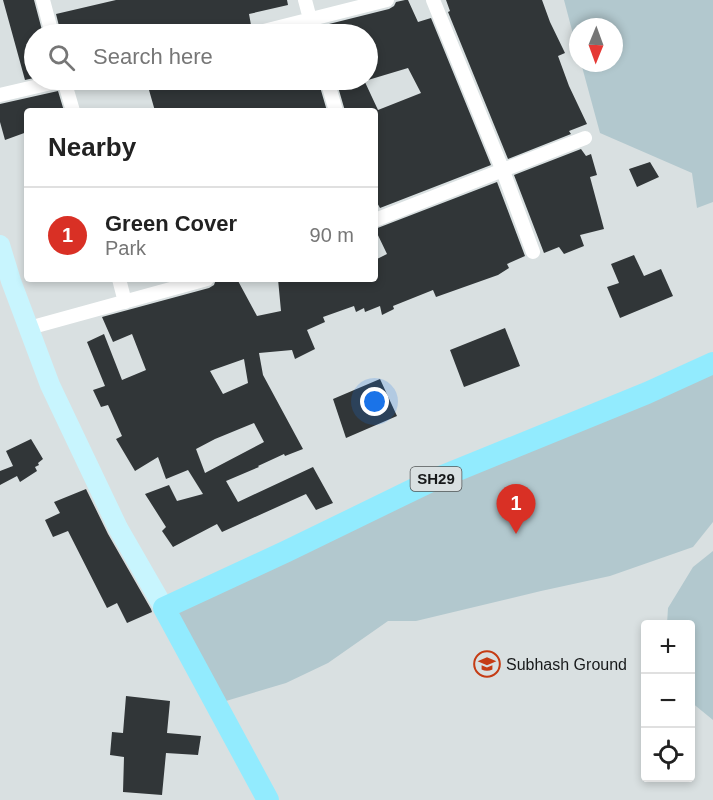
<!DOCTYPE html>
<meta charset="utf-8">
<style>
:root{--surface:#fff;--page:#f6f6f6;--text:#222;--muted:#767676;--line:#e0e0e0;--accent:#d93025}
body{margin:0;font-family:Arial,sans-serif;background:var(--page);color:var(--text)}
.controls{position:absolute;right:18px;bottom:18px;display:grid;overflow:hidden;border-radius:6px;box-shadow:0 3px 9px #0003}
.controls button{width:54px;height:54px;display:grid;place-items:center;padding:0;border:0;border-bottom:2px solid var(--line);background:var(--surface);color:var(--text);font:30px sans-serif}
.compass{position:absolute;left:569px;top:18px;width:54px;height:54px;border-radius:50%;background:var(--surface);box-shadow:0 3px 9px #0003;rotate:181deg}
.you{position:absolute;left:375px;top:402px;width:21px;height:21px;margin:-15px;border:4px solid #fff;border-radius:50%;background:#1a73e8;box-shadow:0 0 0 9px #1a73e833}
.badge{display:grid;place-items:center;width:39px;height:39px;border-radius:50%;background:var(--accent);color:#fff;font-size:20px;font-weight:700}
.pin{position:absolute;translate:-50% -50px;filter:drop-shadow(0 2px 3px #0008)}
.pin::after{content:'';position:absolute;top:32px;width:21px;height:18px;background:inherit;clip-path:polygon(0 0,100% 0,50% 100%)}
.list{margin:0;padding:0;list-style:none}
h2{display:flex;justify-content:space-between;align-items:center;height:78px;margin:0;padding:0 24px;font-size:26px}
h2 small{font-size:20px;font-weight:400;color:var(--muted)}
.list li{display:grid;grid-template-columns:39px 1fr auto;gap:18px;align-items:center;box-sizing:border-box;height:96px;padding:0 24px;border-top:2px solid var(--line)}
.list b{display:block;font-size:22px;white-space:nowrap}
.list p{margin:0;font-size:20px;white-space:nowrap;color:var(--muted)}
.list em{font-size:20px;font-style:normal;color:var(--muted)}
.icon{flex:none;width:33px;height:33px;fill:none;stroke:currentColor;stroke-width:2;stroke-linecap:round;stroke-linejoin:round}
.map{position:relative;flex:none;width:713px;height:800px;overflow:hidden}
.search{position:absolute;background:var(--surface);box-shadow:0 3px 9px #0003;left:24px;top:24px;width:354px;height:66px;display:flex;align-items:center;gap:15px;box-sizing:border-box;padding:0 21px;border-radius:33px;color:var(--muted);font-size:22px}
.panel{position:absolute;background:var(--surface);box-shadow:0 3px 9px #0003;left:24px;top:108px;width:354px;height:174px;border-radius:6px}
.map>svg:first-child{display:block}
.green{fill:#b2c8ce}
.building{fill:#313638;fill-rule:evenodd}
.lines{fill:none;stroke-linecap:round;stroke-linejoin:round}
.street{stroke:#fff;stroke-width:14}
.secondary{stroke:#c8f5fe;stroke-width:20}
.primary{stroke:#92ebfe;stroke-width:22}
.labels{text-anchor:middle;stroke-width:6;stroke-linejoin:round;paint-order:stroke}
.shield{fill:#d9e0e1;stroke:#515556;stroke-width:1.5}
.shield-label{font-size:15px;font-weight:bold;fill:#17191a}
.poi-label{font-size:16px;fill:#17191a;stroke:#d9e0e1;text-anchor:start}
</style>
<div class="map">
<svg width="713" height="800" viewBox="0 0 713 800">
<rect width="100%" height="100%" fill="#d9e0e1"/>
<path class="green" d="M564,0H713V202L697,208L692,173L600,133L581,63H614V27H578V53Z
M713,362V522L693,547L610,576L541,591L416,621H388L328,663L286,683L216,704L164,608Z
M713,551V720L691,702L690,624H667L668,608L693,567Z"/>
<path class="building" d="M3,0H34L43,34H34V78L25,80Z
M116,0H287L288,5L249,14L251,25L245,28L243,34H222L221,25L200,30L199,28L174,34H61L56,14Z
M405,0H408L418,22L431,18L491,165L380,208L375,199V111H345L336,80H364L378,110L421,93L408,68L368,80V34H323L321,26L389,9L394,6L396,2Z
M446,0H542L550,22L565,53L558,56L569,86L587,124L569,131L571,134L508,159L448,12L450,11Z
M156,80H185L188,90L210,84L209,80H318L327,111H155L149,90L158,87Z
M58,91L64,111H27V132L5,140L0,122V104Z
M581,149L586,156L591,154L597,175L590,177L604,229L580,235L584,246L564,254L559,247L544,253L514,175Z
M650,162L659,177L637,187L629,169Z
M497,182L525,256L507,264L509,268L498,275L436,297L433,290L393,306L394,309L382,315L380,306L365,312L364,308L356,312L354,306L323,317L325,322L307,330L315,349L295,359L292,350L259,353L263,375L303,449L285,456L284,454L258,466L259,467L226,481L238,502L313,467L333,503L316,510L306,494L222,532L217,524L173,547L162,531L166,527L145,494L169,485L177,501L203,494L188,470L166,479L158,457L135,471L116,439L122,436L108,405L101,407L93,390L105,386L87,342L104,334L122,380L146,370L132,334L113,342L102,317L209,288L214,285L216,279H237L257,316L281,311L278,279H375V260L387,254L375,229ZM244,359L248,383L223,394L210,371ZM254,423L264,442L205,473L196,449L215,439Z
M634,255L644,276L661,269L673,296L620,318L607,287L619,283L611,264Z
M505,328L520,366L464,387L450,350Z
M380,379L397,416L346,438L333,399Z
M31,439L43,459L38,463L39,465L35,467L37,471L20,482L17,476L0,485V471L13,466L6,451Z
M86,489L108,534L151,609L152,612L127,623L117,603L107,608L68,531L53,537L45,520L60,513L54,502Z
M126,696L170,701L167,733L201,736L198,755L166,753L162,795L123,792L124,757L110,755L112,732L123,733Z"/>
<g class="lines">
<path class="street" d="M43,0L52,34
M305,0L314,34
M433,0L503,171L533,252
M252,34L387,0
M64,80L73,111
M327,80L336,111
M0,95L64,80
M375,220L585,138
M119,279L125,302
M29,328L207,279"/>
<path class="secondary" d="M0,245L11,281L50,385L118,528L164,608"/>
<path class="primary" d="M268,800L164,608L287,551L433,480L647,393L713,363"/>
</g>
<defs>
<g id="university-ring" transform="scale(1.35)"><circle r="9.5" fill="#d9e0e1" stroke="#c53c14" stroke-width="1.5"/><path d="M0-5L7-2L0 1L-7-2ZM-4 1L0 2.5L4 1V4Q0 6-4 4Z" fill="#c53c14"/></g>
</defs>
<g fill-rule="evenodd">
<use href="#university-ring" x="487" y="664"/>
</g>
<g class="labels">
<rect class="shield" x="410.5" y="467" width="51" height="24" rx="4.5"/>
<g class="shield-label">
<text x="436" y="484">SH29</text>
</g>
<g class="poi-label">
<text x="506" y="670">Subhash Ground</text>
</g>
</g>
</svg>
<div class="controls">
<button>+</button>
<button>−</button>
<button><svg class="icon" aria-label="locate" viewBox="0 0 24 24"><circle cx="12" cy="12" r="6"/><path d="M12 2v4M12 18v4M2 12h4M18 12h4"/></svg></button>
</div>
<svg class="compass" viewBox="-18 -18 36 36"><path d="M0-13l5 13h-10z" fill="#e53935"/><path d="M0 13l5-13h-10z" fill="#767676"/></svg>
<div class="you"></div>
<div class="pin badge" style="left:516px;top:534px">1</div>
<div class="search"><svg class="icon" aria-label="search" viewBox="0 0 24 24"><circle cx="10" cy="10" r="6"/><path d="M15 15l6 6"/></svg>Search here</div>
<section class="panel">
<h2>Nearby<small></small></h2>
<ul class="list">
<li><span class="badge">1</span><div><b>Green Cover</b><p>Park</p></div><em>90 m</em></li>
</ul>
</section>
</div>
